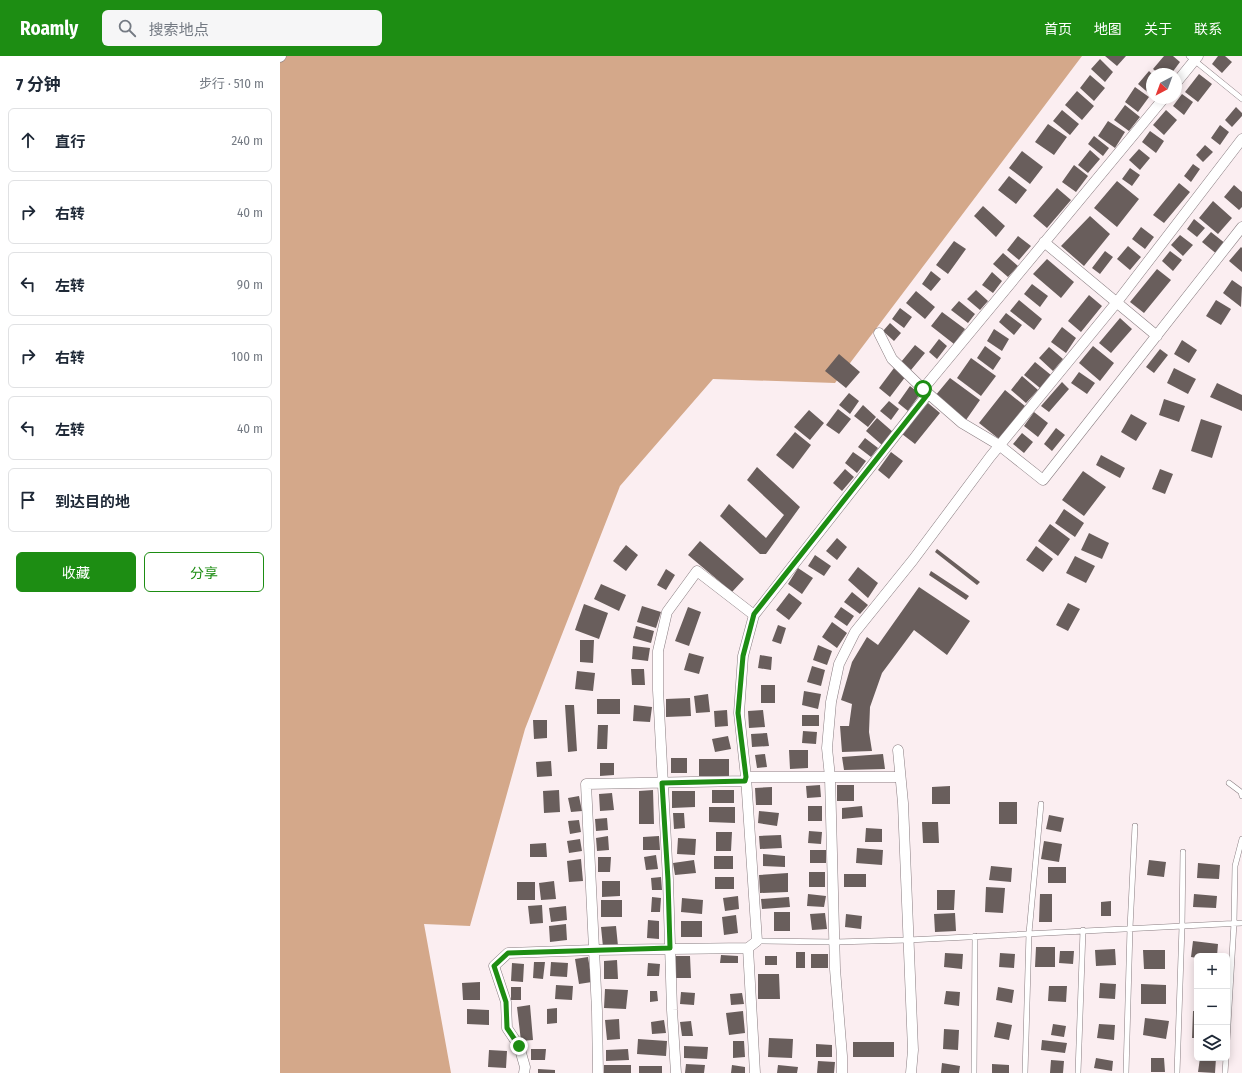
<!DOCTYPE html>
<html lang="zh">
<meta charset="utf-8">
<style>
:root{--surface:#fff;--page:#f6f6f7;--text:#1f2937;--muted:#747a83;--line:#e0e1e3;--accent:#1d8d13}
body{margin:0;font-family:"Fira Sans Condensed","Noto Sans SC",sans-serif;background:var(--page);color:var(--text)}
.controls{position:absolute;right:12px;bottom:12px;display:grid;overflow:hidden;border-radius:6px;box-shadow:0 2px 10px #0003}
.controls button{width:36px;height:36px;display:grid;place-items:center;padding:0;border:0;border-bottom:1px solid var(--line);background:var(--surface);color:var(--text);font:20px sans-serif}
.compass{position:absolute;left:866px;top:12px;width:36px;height:36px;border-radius:50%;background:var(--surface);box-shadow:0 2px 10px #0003;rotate:221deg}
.stop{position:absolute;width:12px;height:12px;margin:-9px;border:3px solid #1d8d13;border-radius:50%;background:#fff}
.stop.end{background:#1d8d13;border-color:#fff;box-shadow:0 1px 4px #0008}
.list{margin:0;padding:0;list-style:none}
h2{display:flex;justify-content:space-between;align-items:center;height:52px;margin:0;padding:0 16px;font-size:17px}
h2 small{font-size:13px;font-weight:400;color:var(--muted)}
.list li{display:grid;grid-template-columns:26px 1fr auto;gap:12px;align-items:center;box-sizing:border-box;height:64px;margin:0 8px 8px;padding:0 8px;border:1px solid var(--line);border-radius:6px}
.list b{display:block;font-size:15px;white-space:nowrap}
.list em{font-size:13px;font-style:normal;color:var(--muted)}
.actions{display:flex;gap:8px;padding:12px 16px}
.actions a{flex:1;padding:9px 0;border:1px solid var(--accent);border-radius:6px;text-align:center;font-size:14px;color:var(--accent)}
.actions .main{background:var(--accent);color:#fff}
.icon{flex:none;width:22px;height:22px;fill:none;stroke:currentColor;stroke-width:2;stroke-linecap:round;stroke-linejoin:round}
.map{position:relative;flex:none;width:962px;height:1017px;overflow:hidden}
header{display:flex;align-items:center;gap:24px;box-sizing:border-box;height:56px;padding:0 20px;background:var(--accent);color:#fff}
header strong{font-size:19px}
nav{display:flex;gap:22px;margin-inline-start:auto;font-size:14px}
.search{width:280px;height:36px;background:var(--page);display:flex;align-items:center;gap:10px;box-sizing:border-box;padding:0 14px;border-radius:6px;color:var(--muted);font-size:15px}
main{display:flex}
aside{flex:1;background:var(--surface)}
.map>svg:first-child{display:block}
.forest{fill:#d4a88a}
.building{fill:#695e5c}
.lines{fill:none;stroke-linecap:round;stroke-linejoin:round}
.lane-casing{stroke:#897d81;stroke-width:6}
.street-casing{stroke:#897d81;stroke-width:11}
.lane{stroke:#fff;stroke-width:5}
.street{stroke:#fff;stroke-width:10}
.route{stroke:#1d8d13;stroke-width:5}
</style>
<header>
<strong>Roamly</strong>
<div class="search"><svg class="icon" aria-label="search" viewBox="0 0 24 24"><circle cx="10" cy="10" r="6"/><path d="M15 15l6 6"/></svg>搜索地点</div>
<nav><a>首页</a><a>地图</a><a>关于</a><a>联系</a></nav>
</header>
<main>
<aside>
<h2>7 分钟<small>步行 · 510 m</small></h2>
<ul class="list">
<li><svg class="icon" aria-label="ahead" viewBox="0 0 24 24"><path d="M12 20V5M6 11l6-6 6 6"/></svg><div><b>直行</b></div><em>240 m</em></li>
<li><svg class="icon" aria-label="right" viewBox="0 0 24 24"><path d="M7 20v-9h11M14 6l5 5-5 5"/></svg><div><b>右转</b></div><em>40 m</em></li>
<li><svg class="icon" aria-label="left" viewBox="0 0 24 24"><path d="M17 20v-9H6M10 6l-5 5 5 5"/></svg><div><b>左转</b></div><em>90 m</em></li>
<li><svg class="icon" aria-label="right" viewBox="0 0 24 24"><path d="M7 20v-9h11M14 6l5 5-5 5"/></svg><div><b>右转</b></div><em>100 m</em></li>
<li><svg class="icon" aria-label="left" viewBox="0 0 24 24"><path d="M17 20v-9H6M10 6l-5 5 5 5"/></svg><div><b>左转</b></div><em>40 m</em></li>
<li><svg class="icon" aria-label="arrive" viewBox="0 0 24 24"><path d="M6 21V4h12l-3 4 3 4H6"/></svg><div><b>到达目的地</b></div></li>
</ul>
<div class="actions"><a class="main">收藏</a><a>分享</a></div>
</aside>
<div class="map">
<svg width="962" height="1017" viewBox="0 0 962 1017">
<rect width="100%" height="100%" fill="#fbeef1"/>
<path class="forest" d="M0,0H802L555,327L433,323L340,430L245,673L190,870L144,868L171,1017H0Z"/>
<path class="building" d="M825,0H846L837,10Z
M884,0H893L900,6L891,18H879L873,13Z
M938,0H945L952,6L942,17L932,8Z
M820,3L833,16L825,26L811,13Z
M869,15L872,18V40L858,28Z
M919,18L932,28L918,46L905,36Z
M810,19L825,32L814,45L800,32Z
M855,31L869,41L858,56L845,46Z
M797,35L814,50L802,64L785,49Z
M902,38L913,46L904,59L893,50Z
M845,49L860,61L849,75L834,64Z
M956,51L962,57V60L952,71L945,64Z
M782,54L799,68L790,79L773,65Z
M886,54L897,64L884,79L873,69Z
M828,65L845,76L835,92L818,80Z
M768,68L787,81L774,99L755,86Z
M940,69L949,76L940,89L931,82Z
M870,75L884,85L876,97L862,86Z
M814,80L829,92L823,100L808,88Z
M925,89L933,96L923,106L916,99Z
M859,93L870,102L860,114L849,104Z
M810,94L820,103L808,117L798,109Z
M742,95L763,111L750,128L729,112Z
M913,108L920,113L911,126L904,120Z
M794,109L808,120L796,136L782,126Z
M850,112L860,119L852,130L842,123Z
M729,120L747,134L736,148L718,134Z
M837,125L859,143L837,171L814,152Z
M899,127L910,136L884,167L873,159Z
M954,129L962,136V151L959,154L944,141Z
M777,132L791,144L767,172L753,160Z
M933,145L952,162L938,178L919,162Z
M703,150L725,170L716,181L694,160Z
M810,160L830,178L804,210L781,190Z
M914,163L925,172L917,181L907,173Z
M861,171L874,181L865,193L852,183Z
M931,176L946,188L938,199L922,186Z
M900,179L913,189L903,200L891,189Z
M738,180L751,190L739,204L727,194Z
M674,185L686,193L668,218L656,209Z
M848,190L861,201L850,214L837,203Z
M961,191L962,192V216L949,205Z
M825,195L833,201L820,218L812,212Z
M890,195L902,204L893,215L882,205Z
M723,197L738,210L728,221L713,208Z
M767,203L794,226L781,242L753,218Z
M877,213L891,224L864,257L850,246Z
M651,215L661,223L651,235L642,228Z
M712,216L722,225L713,237L702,229Z
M952,224L962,231L961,251L943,237Z
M752,228L768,240L760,251L744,238Z
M696,234L708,245L700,254L687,243Z
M636,235L655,251L645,263L626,247Z
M809,239L822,250L801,276L788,265Z
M739,244L762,263L754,274L730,255Z
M936,244L951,253L941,269L926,260Z
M679,245L695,258L688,267L671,254Z
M620,252L632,261L624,272L612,263Z
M662,256L685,273L674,288L651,270Z
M726,257L742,269L734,279L719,266Z
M840,262L852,273L831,297L819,287Z
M610,267L621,277L614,285L603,275Z
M782,271L796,282L786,297L771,286Z
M714,273L729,283L722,295L707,285Z
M659,283L667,290L657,303L649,296Z
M902,284L917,294L909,307L894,298Z
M635,289L645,297L631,314L621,306Z
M705,290L721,302L713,314L697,302Z
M813,290L834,307L820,325L799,307Z
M769,291L783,303L773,315L759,302Z
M880,293L888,299L874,317L866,311Z
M559,298L580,316L566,332L545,315Z
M691,302L716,320L701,340L677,322Z
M755,306L771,319L760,332L744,319Z
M614,312L626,320L610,341L599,332Z
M894,312L916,323L908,338L887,327Z
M799,316L815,327L807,338L791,327Z
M742,320L758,334L746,347L731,334Z
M670,322L700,344L686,364L655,340Z
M782,326L789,333L769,356L761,350Z
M937,327L962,339V355L930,341Z
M630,330L640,338L628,355L618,347Z
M725,334L745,350L719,383L699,367Z
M569,337L579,345L570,358L559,349Z
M884,343L905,350L899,366L879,359Z
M609,345L619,353L611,364L600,355Z
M648,347L660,357L635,388L622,378Z
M583,349L596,361L588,371L574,360Z
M558,353L571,363L559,378L546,369Z
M529,354L544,367L530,384L514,371Z
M754,356L768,367L758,381L744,370Z
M851,358L867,367L856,385L841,376Z
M597,362L613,376L602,389L586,375Z
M921,363L942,370L932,402L911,395Z
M776,372L785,379L772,395L764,388Z
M515,376L531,389L513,413L496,399Z
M742,377L753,386L744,397L733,388Z
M585,382L598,392L591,401L578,391Z
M573,396L586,405L577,417L565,407Z
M611,396L623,405L609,423L598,414Z
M821,399L845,412L840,422L816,409Z
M477,411L520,451L486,498H480L440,460L449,448L486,482L504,459L467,424Z
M565,413L574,421L562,435L553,427Z
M880,413L893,418L885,438L872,433Z
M803,415L826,431L804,460L782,444Z
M784,453L804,467L795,481L775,467Z
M770,468L790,483L778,500L758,485Z
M809,477L829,487L822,503L801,494Z
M557,482L567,491L557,504L546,495Z
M420,485L464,523L452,536L408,499Z
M346,489L358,499L346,515L333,505Z
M756,490L773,503L763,516L746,504Z
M657,493L700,526L697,529L655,496Z
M535,499L551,510L544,520L528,510Z
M795,500L815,510L806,527L786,517Z
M578,511L598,527L588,542L568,524Z
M518,512L533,522L522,538L508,528Z
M386,513L395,519L386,534L377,529Z
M651,515L689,540L686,544L649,519Z
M321,528L346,539L339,555L314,543Z
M639,531L690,565L667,599L634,574L602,617L590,651L589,676L592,695L562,696L560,670H569L572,648L561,644L572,606L587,581L598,589Z
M572,536L588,549L580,558L564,546Z
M509,537L522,547L509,564L496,554Z
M788,547L800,553L788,575L776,569Z
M304,548L328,557L319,583L295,574Z
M362,550L381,556L376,572L357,566Z
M408,551L421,556L409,590L395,585Z
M561,551L574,560L567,570L554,561Z
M552,566L567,577L557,592L542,581Z
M498,569L506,572L501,588L492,585Z
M356,570L374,575L371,587L353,582Z
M300,584H314L313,607L300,606Z
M538,589L552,595L547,609L533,604Z
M353,590L370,592L368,605L352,603Z
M409,597L424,601L419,618L404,614Z
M480,599L492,601L491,614L478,612Z
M532,610L545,614L541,630L527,626Z
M351,613H364L365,629H352Z
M297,615L315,617L313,635L295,633Z
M481,629H495V647H481Z
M524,635L541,638L538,653L522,649Z
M428,638L430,656L416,657L414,640Z
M410,642L411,660L386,661V643Z
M317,643H340V658H317Z
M285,649H294L297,695L288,696Z
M354,649L372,651L370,666L353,665Z
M447,654L448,670L435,671L434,655Z
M483,654L485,671L469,672L468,655Z
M522,659H539V670H522Z
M253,664H267V682L254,683Z
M318,669H328L327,693H317Z
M523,675L537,676L536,688L522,687Z
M487,677L489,690L472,691L471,678Z
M448,680L451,693L435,696L432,683Z
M509,694H528V712L510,713Z
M485,698L487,711L477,712L475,699Z
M603,698L605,713L564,714L562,701Z
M391,702H407V717H391Z
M419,703H449V720H419Z
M271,705L272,720L257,721L256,706Z
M320,707H334V719L320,720Z
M540,729L541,741L527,742L526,730Z
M557,729H574V745H557Z
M670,730V748H652V731Z
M492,731V749H476L475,732Z
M279,734L280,756L264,757L263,735Z
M373,734L374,768H359V735Z
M432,734H454V747H432Z
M392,735H415V751L392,752Z
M332,737L334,754L320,755L319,738Z
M299,740L302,755L291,756L288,742Z
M719,746H737V768H719Z
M528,750H542V765H528Z
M582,750L583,761L562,763V752Z
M429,751H455V767L429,766Z
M479,755L499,757L497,770L478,767Z
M393,757H404L405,772L394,773Z
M769,759L784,762L781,776L766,773Z
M327,762L328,774L316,775L315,763Z
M299,764L301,776L290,778L288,765Z
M642,766H658L659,787H643Z
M586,772L602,773V786H585Z
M529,775L542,776L541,788L528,787Z
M436,776H452L451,795H436Z
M501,779L502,792L480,793L479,780Z
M328,780L329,794L317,795L316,782Z
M379,780L380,794H363V781Z
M398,782L416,783L415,799L397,798Z
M300,783L302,795L289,797L287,785Z
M764,785L782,788L779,806L761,803Z
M266,787L267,801H250V788Z
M577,792L603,794L602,809L576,807Z
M530,794H546V807H530Z
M483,798L505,800V811L483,810Z
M376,799L378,813L366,814L364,801Z
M434,800H453V813H434Z
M318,801H331L330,816H318Z
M301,803L303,825L289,826L287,805Z
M414,804L416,817L395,819L393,807Z
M869,804L886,806L884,821L867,819Z
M918,807L940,809L939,823L917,822Z
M711,810L732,812L731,826L709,824Z
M768,811H786V827H768Z
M529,816H545V831H529Z
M508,817V836L480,837L479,819Z
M564,818H586V831H564Z
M381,821L382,834H372L371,822Z
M435,821H454V833H435Z
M274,825L276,843L261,844L259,827Z
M322,825H340V840L322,841Z
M237,826H255V844H237Z
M706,831L725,832L723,857L705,856Z
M657,834H675L674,854H657Z
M528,838L546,840L544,851L527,850Z
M760,838H772V866H759Z
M914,838L937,840L936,852L913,851Z
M458,840L459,853L445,855L443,842Z
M372,841L381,842L380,856H371Z
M509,841L510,851L482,853L481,843Z
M402,842L423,844L422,858L401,856Z
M321,844H342V861H321Z
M831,845V860H821V846Z
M262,849L263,867L250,868L248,850Z
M286,850L287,864L271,866L269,852Z
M494,856H510V875H494Z
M545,857L547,873L532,874L530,858Z
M675,857L676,875L655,876L654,858Z
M566,858L582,860L581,873L565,871Z
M456,859L458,877L444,879L442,861Z
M368,864L379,865V883L367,882Z
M401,865H422V881H401Z
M286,868L287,884L270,886L269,870Z
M336,870L338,890L323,891L321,871Z
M913,885L938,888L937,900H917V902L911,901Z
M756,891H775V911H755Z
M835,893L836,909L816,910L815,894Z
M863,894H885V913H864Z
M780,895H794L793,908L779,907Z
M516,896H525V912H516Z
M665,897L683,898L682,913L664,911Z
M720,897L735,898L734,912L719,911Z
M531,898H548V912H531Z
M441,899L458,900V907H440Z
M395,900H410L411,922H395Z
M485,900H497V909H485Z
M308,901L312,926L299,928L295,903Z
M337,904L338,923H324V905Z
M254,906H265L263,923L253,922Z
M271,906L288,907L287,921L270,920Z
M232,907L244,908L243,926L231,925Z
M368,907L380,908L379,920H367Z
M478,918H499L500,943H478Z
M200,926V944H183L182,927Z
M820,927L836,928L835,943L819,942Z
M861,928L886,929V948H861Z
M276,929L293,930L292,944L275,943Z
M769,930H787L786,946L768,945Z
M231,931H241V944H231Z
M718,931L734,934L732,947L716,944Z
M325,933L348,934L346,953L324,952Z
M370,935H377L378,945L370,946Z
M666,935L680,936L679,950L664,948Z
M401,936L415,937L414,949L400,948Z
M462,937L464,948L451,949L450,938Z
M250,949L253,984L241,985L237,951Z
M277,952V967L267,968V953Z
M187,953L209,954V969L187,968Z
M463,955L465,977L449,979L446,957Z
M913,955H917V982H912Z
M865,962L889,965L886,983L863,979Z
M339,963L340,983L327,984L325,964Z
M384,964L386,977L372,978L371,966Z
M411,965L413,980H402L400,966Z
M717,966L732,969L729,984L714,981Z
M773,968L786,970L784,981L771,979Z
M819,968L835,969L834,984L817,982Z
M664,973L679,974L678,994L663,993Z
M489,982L513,983L512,1002L488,1001Z
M358,983L387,985L386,1000L357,998Z
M762,984L787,987L785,997L761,994Z
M453,985H464L465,1001L453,1002Z
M573,986H614V1001H573Z
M536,988L552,989V1001H536Z
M404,990L428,991L427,1003L404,1002Z
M251,993H266L265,1004H251Z
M348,993L349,1004L326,1005V994Z
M209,994L227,995L226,1012L208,1011Z
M816,1002L833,1005L832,1015L814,1012Z
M871,1002H884L885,1016H871Z
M920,1002H936L935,1017L918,1016Z
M771,1004L784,1005L783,1017H770Z
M538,1005L555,1006L554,1017H537Z
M662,1007L680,1010L679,1017H661Z
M406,1008L425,1009L424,1017H405Z
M712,1008L729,1009V1017H712Z
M324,1009H351V1017H324Z
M452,1009L465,1011V1017H451Z
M498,1009L518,1011L517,1017H497Z
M359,1010H382V1017H359Z
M258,1013L275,1014V1017H258Z"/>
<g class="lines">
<g class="lane-casing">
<path id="lane" d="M909,0L962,43
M949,727L961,736L962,740
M477,885L555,886L628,884L962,867
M947,985L954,867L955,810L962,783
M694,1017L695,880
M745,1017L749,877L761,748
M798,1017L803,874
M846,1017L850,872L855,770
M897,1017L902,870L903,796
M945,1017L946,1002"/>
</g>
<g class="street-casing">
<path id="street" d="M0,1L1,0
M896,27L918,0
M764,186L877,280
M599,277L612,303L643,333L682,367L719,389L763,424L962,171
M643,333L884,42
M618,694L623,747L633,994L631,1017
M466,721L477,885L468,892L475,1017
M620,721H466L459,657L463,600L474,559L648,338
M244,1017L245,1011L239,990L227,972L226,946L214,910L228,897L314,894L468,892
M318,1017L317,955L306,728L465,725
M396,1017L392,954L388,824L378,634V595L387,556L417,515L474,559
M562,1017V1000L555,913L550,721L547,692L551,646L559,608L575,576L633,504L710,401L837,246L962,83"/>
</g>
<use href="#lane" class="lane"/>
<use href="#street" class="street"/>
</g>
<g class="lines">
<path class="route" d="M239,990L227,972L226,946L214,910L228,897L390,892L388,824L382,727L465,725L466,721L458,657L463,600L474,558L648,338L643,333"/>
</g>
</svg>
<div class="controls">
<button>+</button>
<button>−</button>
<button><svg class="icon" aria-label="layers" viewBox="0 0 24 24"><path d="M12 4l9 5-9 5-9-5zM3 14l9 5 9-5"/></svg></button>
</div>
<svg class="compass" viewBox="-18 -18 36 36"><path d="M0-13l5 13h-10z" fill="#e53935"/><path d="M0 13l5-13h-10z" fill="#747a83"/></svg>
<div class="stop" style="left:643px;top:333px"></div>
<div class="stop end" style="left:239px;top:990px"></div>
</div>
</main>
